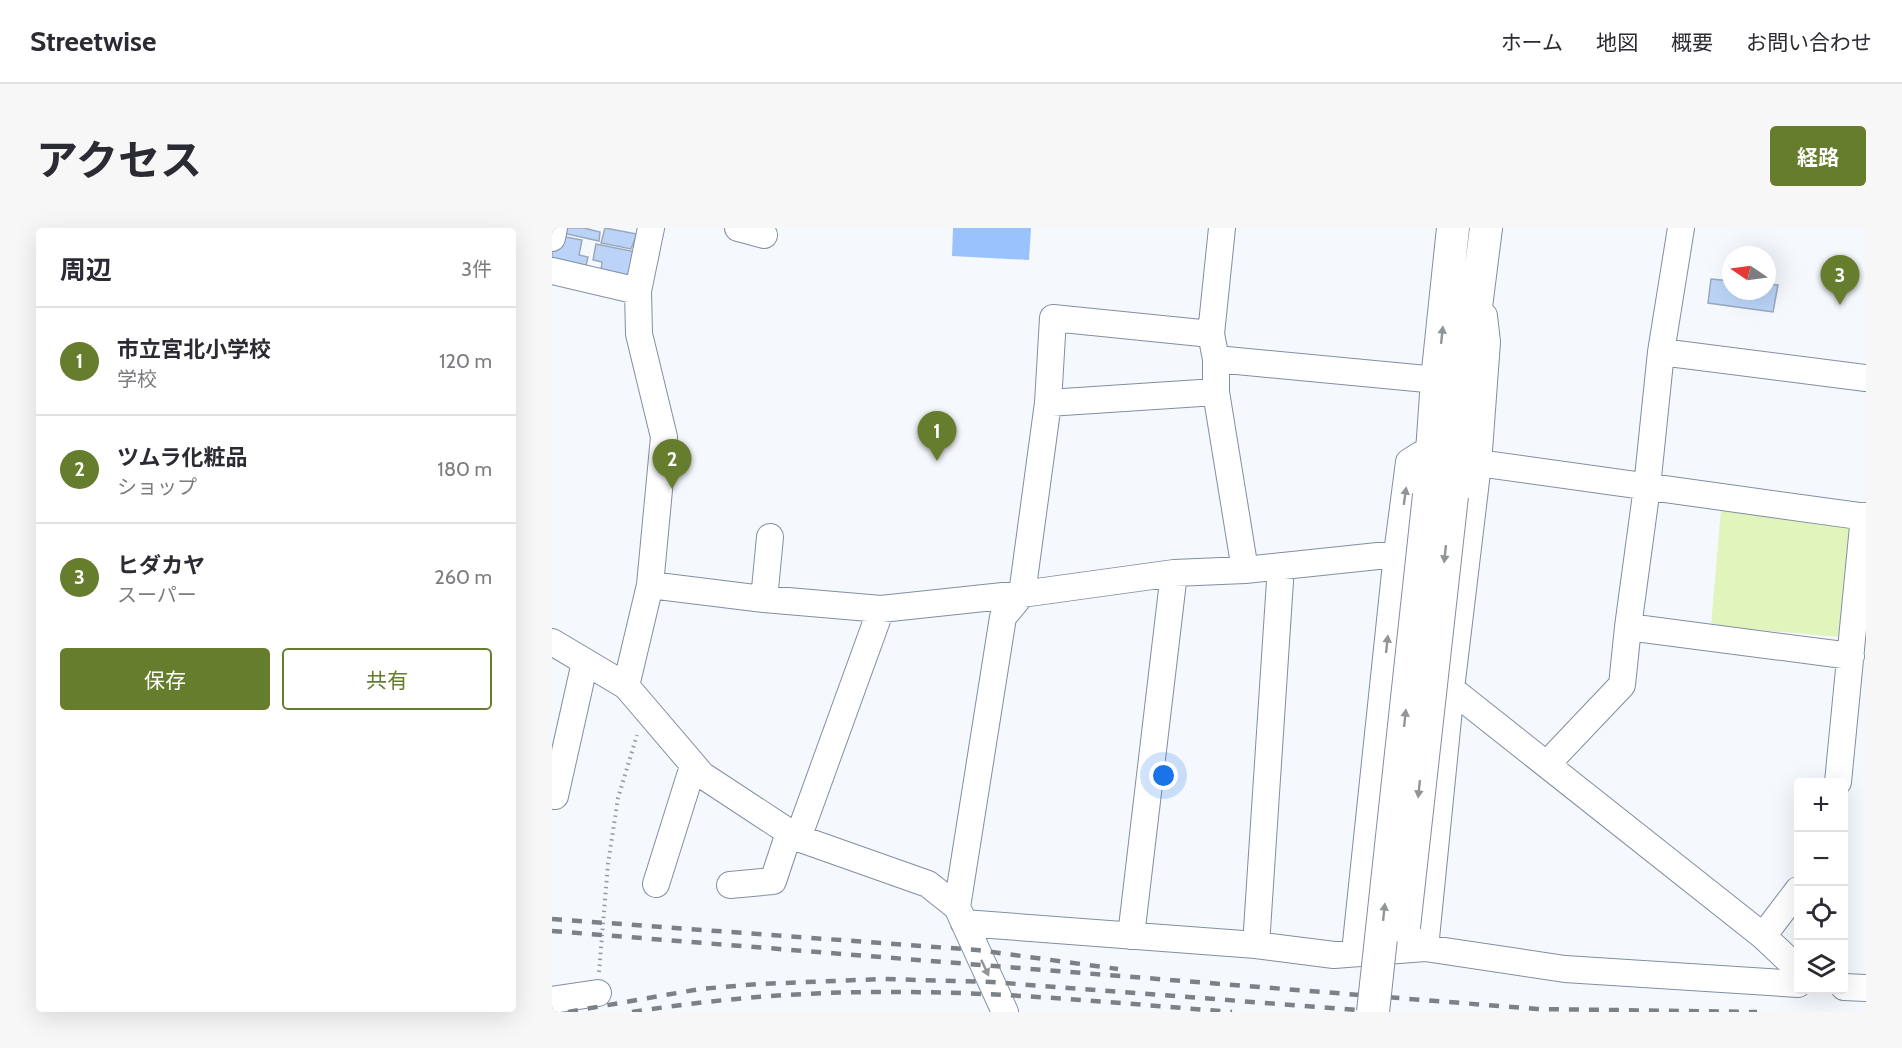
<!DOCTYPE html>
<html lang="ja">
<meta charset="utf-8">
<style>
:root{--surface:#fff;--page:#f7f7f7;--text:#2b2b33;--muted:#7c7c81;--line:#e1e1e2;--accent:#677d2e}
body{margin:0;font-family:Cabin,"Noto Sans JP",sans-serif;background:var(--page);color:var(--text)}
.controls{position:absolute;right:18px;bottom:18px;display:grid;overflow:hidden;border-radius:6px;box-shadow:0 6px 24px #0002}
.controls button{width:54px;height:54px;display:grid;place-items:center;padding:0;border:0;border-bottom:2px solid var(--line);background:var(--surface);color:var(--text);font:30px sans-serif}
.compass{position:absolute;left:1170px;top:18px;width:54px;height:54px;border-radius:50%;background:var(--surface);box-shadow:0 6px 24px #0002;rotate:283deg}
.you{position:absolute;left:612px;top:548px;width:21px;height:21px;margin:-15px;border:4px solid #fff;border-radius:50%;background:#1a73e8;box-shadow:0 0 0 9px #1a73e833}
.badge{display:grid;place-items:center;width:39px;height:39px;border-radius:50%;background:var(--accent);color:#fff;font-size:20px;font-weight:700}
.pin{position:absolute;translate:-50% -50px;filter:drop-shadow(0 2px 3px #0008)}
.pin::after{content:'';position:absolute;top:32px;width:21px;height:18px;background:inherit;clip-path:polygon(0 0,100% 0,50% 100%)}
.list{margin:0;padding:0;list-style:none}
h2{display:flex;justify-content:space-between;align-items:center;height:78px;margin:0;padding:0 24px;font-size:26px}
h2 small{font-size:20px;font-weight:400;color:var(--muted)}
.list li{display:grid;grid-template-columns:39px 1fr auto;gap:18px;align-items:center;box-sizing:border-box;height:108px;padding:0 24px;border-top:2px solid var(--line)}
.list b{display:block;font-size:22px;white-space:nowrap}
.list p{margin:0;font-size:20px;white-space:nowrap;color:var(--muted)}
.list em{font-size:20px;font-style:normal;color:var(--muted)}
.actions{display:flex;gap:12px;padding:18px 24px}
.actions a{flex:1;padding:14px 0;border:2px solid var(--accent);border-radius:6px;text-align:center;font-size:21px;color:var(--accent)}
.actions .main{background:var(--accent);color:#fff}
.icon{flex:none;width:33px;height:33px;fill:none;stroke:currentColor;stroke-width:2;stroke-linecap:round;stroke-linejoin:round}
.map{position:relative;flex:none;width:1314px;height:784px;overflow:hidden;border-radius:6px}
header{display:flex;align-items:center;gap:36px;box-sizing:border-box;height:84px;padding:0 30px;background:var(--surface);border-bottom:2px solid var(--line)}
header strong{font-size:28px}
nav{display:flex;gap:33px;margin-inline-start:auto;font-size:21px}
.intro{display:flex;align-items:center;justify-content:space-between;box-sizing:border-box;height:144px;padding:0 36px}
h1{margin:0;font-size:42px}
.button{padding:15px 27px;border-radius:6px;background:var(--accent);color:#fff;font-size:21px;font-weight:700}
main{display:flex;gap:36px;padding:0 36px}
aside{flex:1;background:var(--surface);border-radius:6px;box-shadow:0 6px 24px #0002}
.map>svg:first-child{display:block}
.green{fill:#e0f4bc}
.water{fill:#9ac3fd}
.building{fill:#bad3f6;stroke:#99a8bd;stroke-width:1.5}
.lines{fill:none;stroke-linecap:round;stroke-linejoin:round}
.minor-casing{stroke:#808ea3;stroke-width:28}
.tertiary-casing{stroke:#808ea3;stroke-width:34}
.path{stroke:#95999f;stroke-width:4;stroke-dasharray:1.5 4.5;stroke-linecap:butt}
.minor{stroke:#fff;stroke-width:26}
.tertiary{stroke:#fff;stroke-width:32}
.rail{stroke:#7c8187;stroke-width:4.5;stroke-dasharray:10 10;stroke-linecap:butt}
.tertiary-bridge-casing{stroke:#808ea3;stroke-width:34;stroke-linecap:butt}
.tertiary-bridge{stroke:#fff;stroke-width:32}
.oneway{fill:#929598}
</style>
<header>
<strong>Streetwise</strong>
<nav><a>ホーム</a><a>地図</a><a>概要</a><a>お問い合わせ</a></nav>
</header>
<div class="intro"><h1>アクセス</h1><a class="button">経路</a></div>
<main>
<aside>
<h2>周辺<small>3件</small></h2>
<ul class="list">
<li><span class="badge">1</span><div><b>市立宮北小学校</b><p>学校</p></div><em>120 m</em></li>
<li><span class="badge">2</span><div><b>ツムラ化粧品</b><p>ショップ</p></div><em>180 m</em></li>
<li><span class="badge">3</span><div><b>ヒダカヤ</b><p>スーパー</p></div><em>260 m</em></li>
</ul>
<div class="actions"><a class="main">保存</a><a>共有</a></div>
</aside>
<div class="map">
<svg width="1314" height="784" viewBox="0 0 1314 784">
<rect width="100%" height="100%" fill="#f5f8fd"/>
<path class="green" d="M1169,282L1299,300L1288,409L1159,398Z"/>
<path class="water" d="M401,0H479L477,32L400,28Z"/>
<path class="building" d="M6,0H32L48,4L47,13L6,4Z
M53,0L85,6L79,21L49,15Z
M4,7L30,12L27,27L36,29L33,42L0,36V23Z
M44,16L84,24L79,49L49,43L50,34L41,32Z
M1159,51L1179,53V63H1215V56L1226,57L1221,84L1156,75Z"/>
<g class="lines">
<g class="minor-casing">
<path id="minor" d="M186,0L212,7
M670,0L659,106L664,131V164L693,342
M0,10L2,0
M0,43L86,63
M1109,124L1314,150
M664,131L885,152
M496,175L664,164
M98,357L212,371L329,381L470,366L622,345L693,342L845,326
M212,371L218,309
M1076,399L1299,428
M0,414L74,458L150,547L246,610L376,656L405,679L453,784
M74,458L98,357L112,209L87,106L86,63L99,0
M899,461L1211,708L1246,741
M995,536L1070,457L1076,399L1095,259L1109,124L1129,0
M1286,554L1312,288
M0,567L3,568L33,434
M246,610L329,381
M104,656L141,538
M178,657L221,653L237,605
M405,679L451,389L470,366L496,175L501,90L659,106
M412,695L704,717L782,727L873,720L1013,741L1246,756
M579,708L622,345
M1211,708L1246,662
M704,717L729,338
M873,720L899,461L926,236L935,114L932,88
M803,724L845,326L857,234L868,227L1314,289
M1292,759L1314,760
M0,772L46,765"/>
</g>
<g class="tertiary-casing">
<path id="tertiary" d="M877,267L885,152L901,0
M900,268L934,0"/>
</g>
<path class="path" d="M47,744L56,636L66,570L85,507"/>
<use href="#minor" class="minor"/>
<use href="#tertiary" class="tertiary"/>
<path class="rail" d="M0,691L425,722L566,741
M0,703L985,781L1205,784
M16,784L148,761L206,756L332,751L439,754L832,784
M80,784C163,771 246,764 330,764C447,763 564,775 680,784"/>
<g class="tertiary-bridge-casing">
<path id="tertiary-bridge" d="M852,699L900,268
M821,784L877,267"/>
</g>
<use href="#tertiary-bridge" class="tertiary-bridge"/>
</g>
<defs><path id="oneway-solid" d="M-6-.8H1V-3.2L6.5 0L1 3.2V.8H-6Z" transform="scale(1.5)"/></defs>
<g class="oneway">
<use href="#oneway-solid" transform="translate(890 107) rotate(-84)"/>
<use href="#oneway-solid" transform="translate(853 268) rotate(-82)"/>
<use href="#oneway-solid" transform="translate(893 326) rotate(96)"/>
<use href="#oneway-solid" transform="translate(835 416) rotate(-84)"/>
<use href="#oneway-solid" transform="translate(853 490) rotate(-84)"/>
<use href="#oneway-solid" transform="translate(867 561) rotate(96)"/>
<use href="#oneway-solid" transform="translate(832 684) rotate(-84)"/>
<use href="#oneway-solid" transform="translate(433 740) rotate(65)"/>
</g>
</svg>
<div class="controls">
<button>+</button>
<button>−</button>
<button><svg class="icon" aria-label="locate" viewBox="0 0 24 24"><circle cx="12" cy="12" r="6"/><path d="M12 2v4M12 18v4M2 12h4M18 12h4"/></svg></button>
<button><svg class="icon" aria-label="layers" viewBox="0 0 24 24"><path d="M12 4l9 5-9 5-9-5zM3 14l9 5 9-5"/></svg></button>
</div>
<svg class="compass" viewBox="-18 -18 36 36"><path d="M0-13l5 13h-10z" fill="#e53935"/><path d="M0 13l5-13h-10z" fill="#7c7c81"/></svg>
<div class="you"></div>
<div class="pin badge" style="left:385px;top:233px">1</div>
<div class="pin badge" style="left:120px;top:261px">2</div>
<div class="pin badge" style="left:1288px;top:77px">3</div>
</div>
</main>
